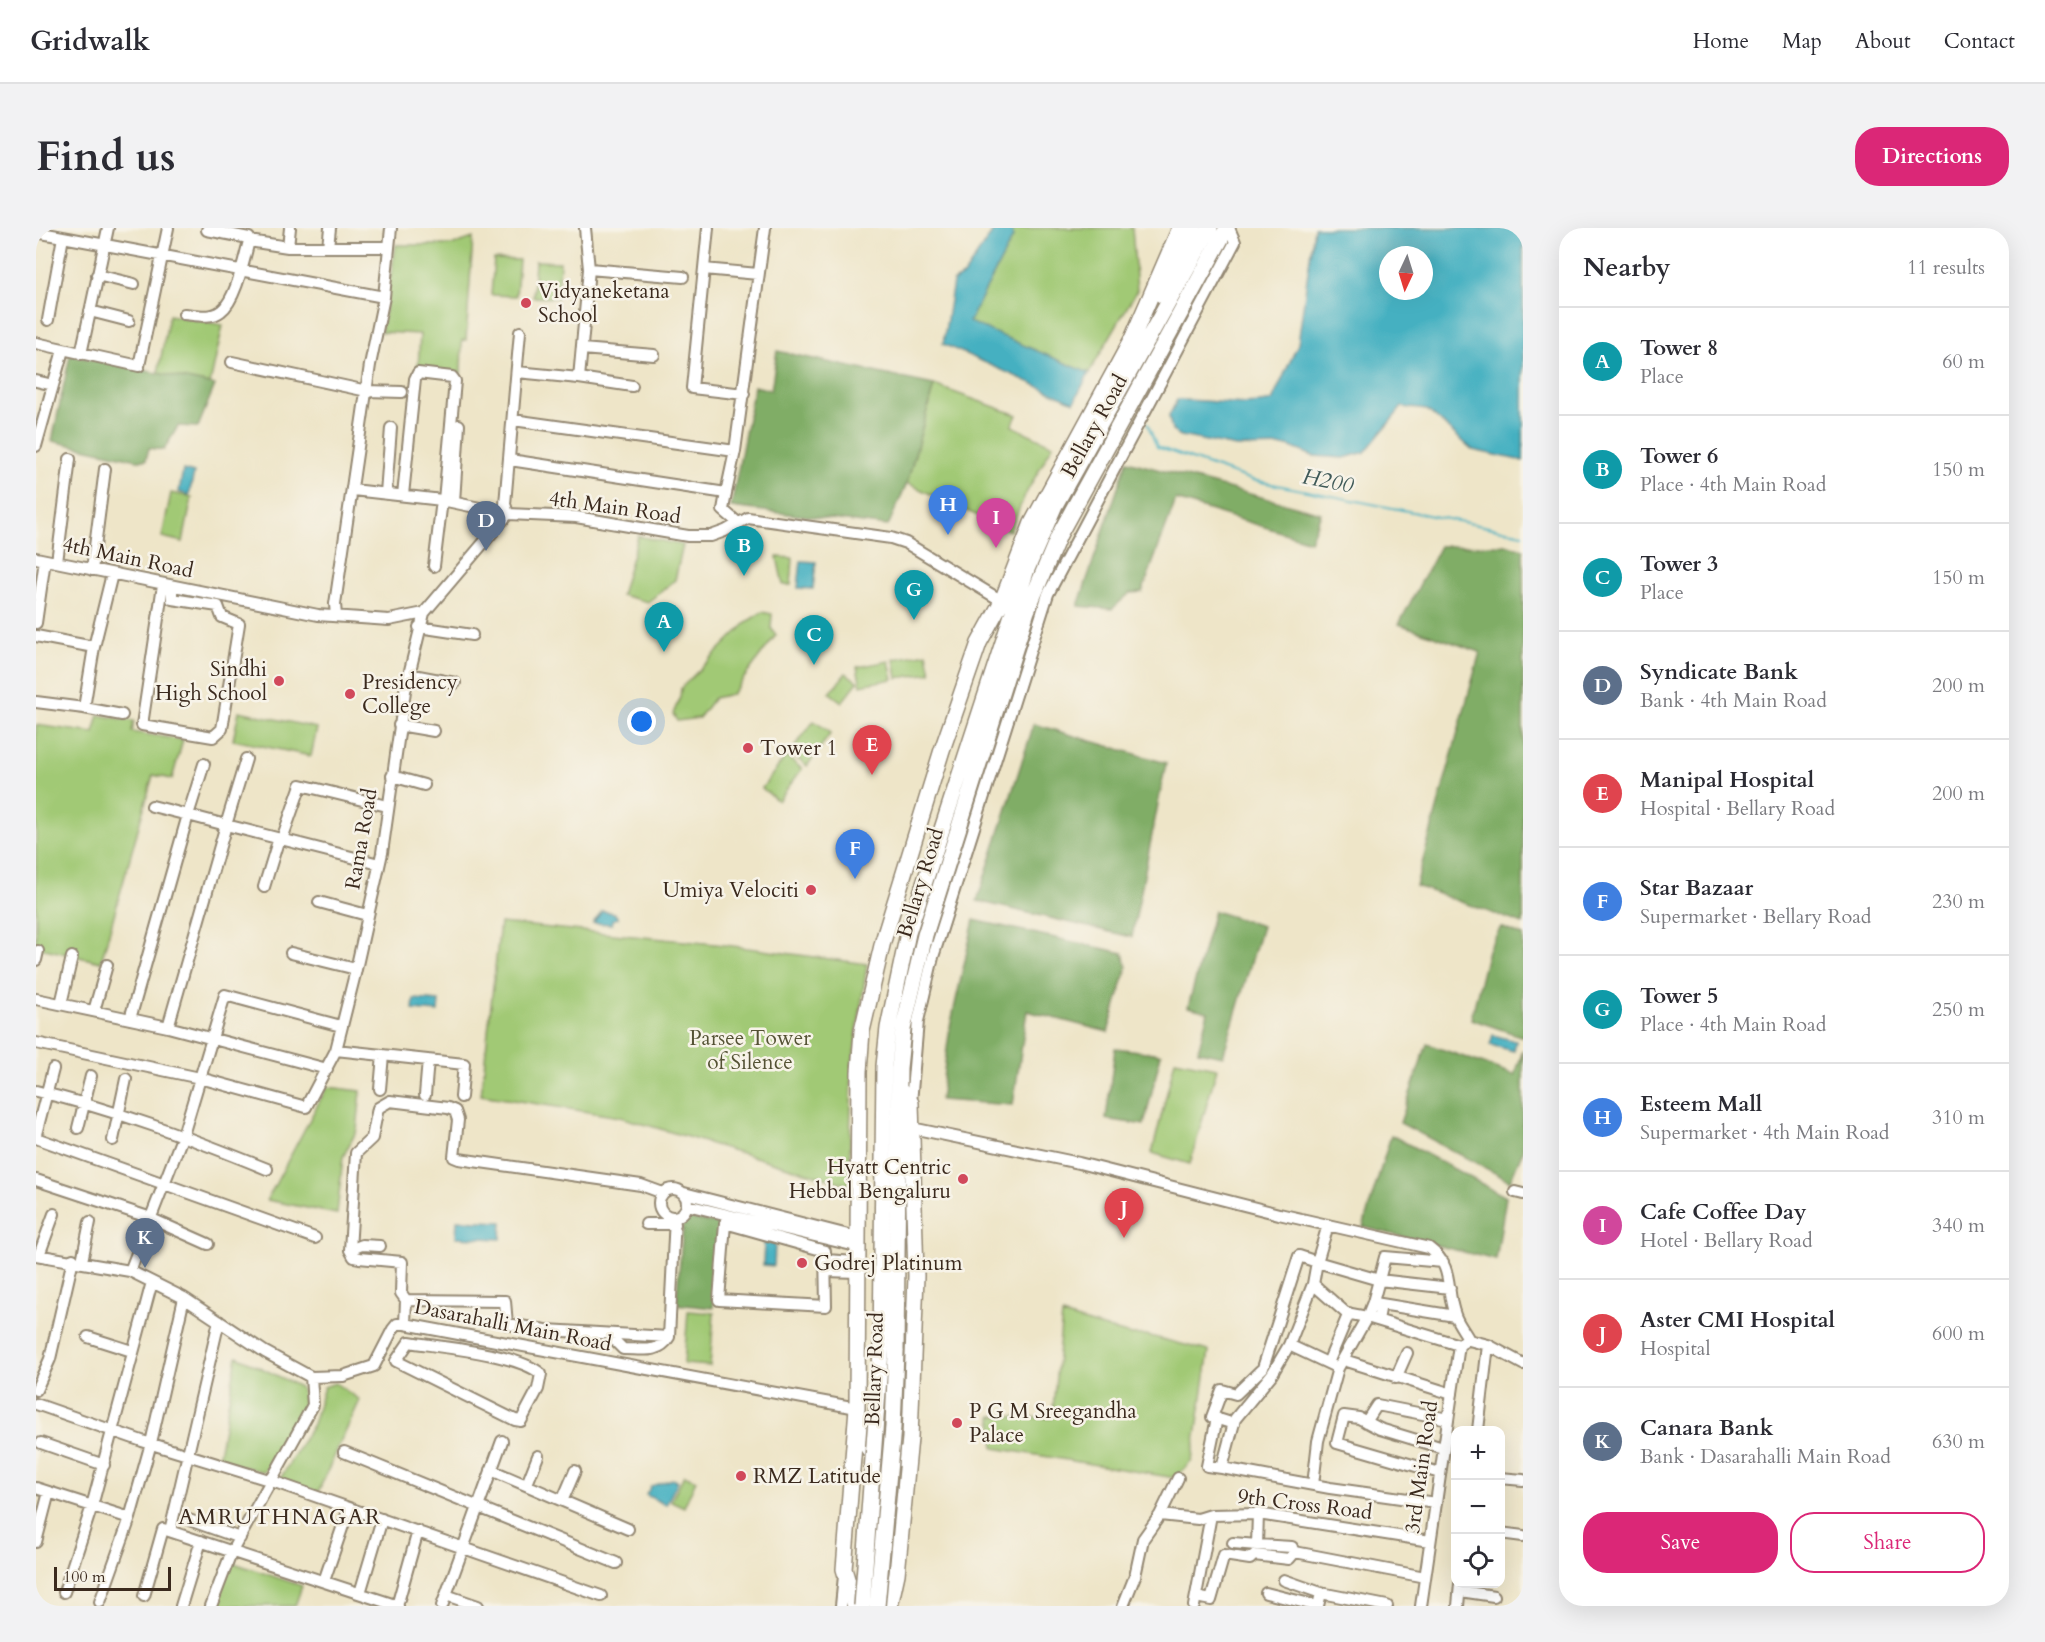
<!DOCTYPE html>
<meta charset="utf-8">
<style>
:root{--surface:#fff;--page:#f2f2f3;--text:#2b2b33;--muted:#7c7c81;--line:#e1e1e2;--accent:#db2777}
body{margin:0;font-family:Cardo,serif;background:var(--page);color:var(--text)}
.controls{position:absolute;right:18px;bottom:18px;display:grid;overflow:hidden;border-radius:12px;box-shadow:0 6px 24px #0002}
.controls button{width:54px;height:54px;display:grid;place-items:center;padding:0;border:0;border-bottom:2px solid var(--line);background:var(--surface);color:var(--text);font:30px sans-serif}
.compass{position:absolute;left:1343px;top:18px;width:54px;height:54px;border-radius:50%;background:var(--surface);box-shadow:0 6px 24px #0002;rotate:184deg}
.scale{position:absolute;left:18px;bottom:15px;width:117px;box-sizing:border-box;padding-left:6px;border:3px solid #3b2a1e;border-top:0;font-size:16px;line-height:21px;white-space:nowrap;color:#3b2a1e;-webkit-text-stroke:4px #f7f3e8;paint-order:stroke}
.you{position:absolute;left:606px;top:494px;width:21px;height:21px;margin:-15px;border:4px solid #fff;border-radius:50%;background:#1a73e8;box-shadow:0 0 0 9px #1a73e833}
.badge{display:grid;place-items:center;width:39px;height:39px;border-radius:50%;background:var(--accent);color:#fff;font-size:20px;font-weight:700}
.pin{position:absolute;translate:-50% -50px;filter:drop-shadow(0 2px 3px #0008)}
.pin::after{content:'';position:absolute;top:32px;width:21px;height:18px;background:inherit;clip-path:polygon(0 0,100% 0,50% 100%)}
.list{margin:0;padding:0;list-style:none}
h2{display:flex;justify-content:space-between;align-items:center;height:78px;margin:0;padding:0 24px;font-size:26px}
h2 small{font-size:20px;font-weight:400;color:var(--muted)}
.list li{display:grid;grid-template-columns:39px 1fr auto;gap:18px;align-items:center;box-sizing:border-box;height:108px;padding:0 24px;border-top:2px solid var(--line)}
.list b{display:block;font-size:22px;white-space:nowrap}
.list p{margin:0;font-size:20px;white-space:nowrap;color:var(--muted)}
.list em{font-size:20px;font-style:normal;color:var(--muted)}
.actions{display:flex;gap:12px;padding:18px 24px}
.actions a{flex:1;padding:14px 0;border:2px solid var(--accent);border-radius:24px;text-align:center;font-size:21px;color:var(--accent)}
.actions .main{background:var(--accent);color:#fff}
.icon{flex:none;width:33px;height:33px;fill:none;stroke:currentColor;stroke-width:2;stroke-linecap:round;stroke-linejoin:round}
.map{position:relative;flex:none;width:1487px;height:1378px;overflow:hidden;border-radius:24px}
header{display:flex;align-items:center;gap:36px;box-sizing:border-box;height:84px;padding:0 30px;background:var(--surface);border-bottom:2px solid var(--line)}
header strong{font-size:28px}
nav{display:flex;gap:33px;margin-inline-start:auto;font-size:21px}
.intro{display:flex;align-items:center;justify-content:space-between;box-sizing:border-box;height:144px;padding:0 36px}
h1{margin:0;font-size:42px}
.button{padding:15px 27px;border-radius:24px;background:var(--accent);color:#fff;font-size:21px;font-weight:700}
main{display:flex;gap:36px;padding:0 36px}
aside{flex:1;background:var(--surface);border-radius:24px;box-shadow:0 6px 24px #0002}
.map>svg:first-child{display:block}
.green{fill:#a1c974;stroke:#6e7a49;stroke-width:1.5}
.forest{fill:#80ad66;stroke:#5e6c42;stroke-width:1.5}
.water{fill:#44b0c1;stroke:#406d70;stroke-width:1.5;fill-rule:evenodd}
.lines{fill:none;stroke-linecap:round;stroke-linejoin:round}
.stream{stroke:#44b0c1;stroke-width:2}
.minor-casing{stroke:#948873;stroke-width:14}
.highway-casing{stroke:#948873;stroke-width:18}
.minor{stroke:#fff;stroke-width:10}
.highway{stroke:#fff;stroke-width:15}
.highway-bridge-casing{stroke:#948873;stroke-width:18;stroke-linecap:butt}
.highway-bridge{stroke:#fff;stroke-width:15}
.poi-dot{fill:#d1495b;stroke:#f7f3e8;stroke-width:2}
.labels{text-anchor:middle;stroke-width:5;stroke-linejoin:round;paint-order:stroke}
.poi-label{font-size:21px;fill:#3b2a1e;stroke:#f7f3e8;text-anchor:start}
.street-label{font-size:21px;fill:#3b2a1e;stroke:#f7f3e8}
.park-label{font-size:21px;fill:#545234;stroke:#f7f3e8}
.water-label{font-size:22px;font-style:italic;fill:#3e5957;stroke:#f7f3e8}
.neighbourhood-label{font-size:22px;letter-spacing:1.5px;fill:#3b2a1e;stroke:#f7f3e8}
</style>
<header>
<strong>Gridwalk</strong>
<nav><a>Home</a><a>Map</a><a>About</a><a>Contact</a></nav>
</header>
<div class="intro"><h1>Find us</h1><a class="button">Directions</a></div>
<main>
<div class="map">
<svg width="1487" height="1378" viewBox="0 0 1487 1378">
<rect width="100%" height="100%" fill="#f7f3e8"/>
<filter id="ink" filterUnits="userSpaceOnUse"><feTurbulence type="fractalNoise" baseFrequency=".0167" numOctaves="2"/><feDisplacementMap in="SourceGraphic" scale="12" xChannelSelector="R" yChannelSelector="G"/><feConvolveMatrix kernelMatrix="1 2 1 2 8 2 1 2 1" color-interpolation-filters="sRGB"/></filter>
<filter id="wash" filterUnits="userSpaceOnUse"><feTurbulence type="fractalNoise" baseFrequency=".008" numOctaves="4" result="noise"/><feDisplacementMap in="SourceGraphic" scale="24" xChannelSelector="R" yChannelSelector="G"/><feGaussianBlur stdDeviation="1.35" result="paint"/><feColorMatrix in="noise" values="0 0 0 0 0 0 0 0 0 0 0 0 0 0 0 0 0 1.4 0 .05"/><feComposite in="paint" operator="in"/></filter>
<g filter="url(#wash)">
<rect width="100%" height="100%" fill="#eee5c8"/>
<path class="green" d="M976,0H1096L1101,62L1053,145L933,94L977,9Z
M437,10L430,112H426L425,145L382,141L384,106L345,104L360,17H416Z
M458,31L483,32L480,68L455,67Z
M499,33L524,34L522,70L497,69Z
M133,87L187,97L174,156L122,145Z
M898,157L981,187L976,198L1017,217L988,269L974,303L871,255Z
M135,265L156,269L147,314L126,309Z
M602,308L647,317L639,352L612,374L585,367Z
M741,329L757,330L755,357H747Z
M726,384L736,386L735,400L740,407L696,466L678,470L663,490L641,493L637,486L644,469L645,460L712,393Z
M891,425L895,445L861,450L858,431Z
M853,433L857,451L825,457L821,439Z
M810,445L822,454L806,474L794,465Z
M203,483L281,500L275,528L197,512Z
M63,487L98,493L96,504L147,512L136,551L117,547L65,734L0,719V497L58,505Z
M778,493L795,505L771,538L754,525Z
M750,528L766,541L742,573L726,560Z
M464,695L689,717L831,736L816,839L813,957L584,889L445,867Z
M1139,832L1181,840L1154,936L1116,925Z
M291,859L325,863L321,902L307,929L301,986L231,972Z
M652,1083L678,1085L674,1138L648,1136Z
M1026,1087L1094,1107H1110L1173,1123L1156,1233L1139,1250L958,1220L956,1188L1016,1190Z
M201,1128L264,1159C279,1189 244,1221 228,1244L182,1232Z
M299,1155L324,1172L282,1264L244,1251L277,1196L288,1159Z
M648,1247L660,1252L648,1279L635,1273Z
M195,1334L266,1358L259,1378H180Z"/>
<path class="forest" d="M741,123L898,157L871,255L852,298L695,279L718,158L735,162Z
M34,127L179,157L162,199L142,198L128,222L113,220L110,232H102L16,213Z
M1091,233L1285,285L1274,313L1140,272L1106,364L1094,365L1076,381L1042,378Z
M1472,317L1487,321V696L1380,658L1444,424L1363,396L1404,318Z
M998,496L1130,535L1096,709L941,673Z
M1178,683L1226,698L1187,828L1162,823L1172,784L1152,779Z
M938,692L1087,725L1091,739L1072,804L991,783L977,877L904,872L914,799Z
M1465,699L1487,708V809L1435,791L1452,722Z
M1391,816L1479,847L1487,822V922L1474,953L1364,895Z
M1079,820L1125,826L1108,897L1070,891Z
M1355,907L1470,969L1460,1032L1327,999Z
M648,990L684,996L677,1080L640,1076Z"/>
<path class="water" d="M957,0H976L977,9L933,94L1053,145L1038,174L907,116L917,54L928,47L957,3Z
M1278,0H1487V233L1437,222L1391,182L1366,179L1329,224L1308,230L1277,228L1252,218L1200,219L1145,208L1136,203L1133,188L1141,172C1173,171 1205,180 1236,173L1262,116ZM1352,27H1388V63H1352Z
M147,242L158,245L153,267L143,264Z
M765,333L780,334L777,361L762,360Z
M566,683L578,685L582,690L576,692V696L557,695Z
M378,771L403,773L402,784L377,782Z
M1457,807L1480,813L1478,823L1454,817Z
M421,992L466,994L465,1011L420,1009Z
M728,1015H739L738,1038L727,1037Z
M636,1251L642,1253L630,1277L610,1267L615,1258Z"/>
<g class="lines">
<path class="stream" d="M1111,195L1121,219L1216,252L1487,306"/>
</g>
</g>
<g filter="url(#ink)">
<g class="lines">
<g class="minor-casing">
<path id="minor" d="M672,0L656,160L708,166
M171,2L213,10
M0,4L348,69L355,0
M252,19L254,0
M292,19L294,0
M553,41L647,49
M668,41L722,46
M61,47L98,56
M54,83L93,93
M148,86C160,87 175,91 185,83C200,72 208,31 213,13L252,19H353
M12,92L27,9
M0,115L103,138L132,0
M546,121L618,127
M45,126L72,0
M196,134L331,163L366,164
M481,144L543,150L553,41L549,0
M543,150L596,158
M0,153L17,157
M477,192L699,223L690,265
M0,218L27,122
M699,223L729,0
M474,232L690,265L687,282L701,294
M317,262L406,272L472,286L469,276L484,104
M350,265L355,200
M367,267L379,151L382,145L416,149L419,153L408,272
M418,274L423,197
M0,330L282,387L353,392L388,385L472,286L540,289L652,308H675L689,303L712,290L855,310L870,315L966,373
M21,334L34,231
M398,338L406,272
M56,342L69,241
M127,357L106,497L177,509L186,501L203,396L186,389L182,378L136,371V358
M300,388L299,376L334,137L348,69
M0,395L9,332
M383,399L436,407
M0,408L58,419
M372,446L419,455
M0,474L48,480L58,419L76,346
M48,480L86,487
M363,497L398,503
M356,548L388,557
M116,578L152,587L168,536
M246,611L265,557L351,578
M228,659L243,610
M283,674L331,687
M255,725L320,741
M0,732L2,723
M0,771L132,799L291,841
M25,776L36,729
M58,783L71,737
M94,791L152,587L190,597L210,531
M132,799L190,597L343,636
M0,815L164,850L270,879L300,822L319,746L346,625L369,463L388,385
M300,822L428,836L425,869
M344,861L347,827
M0,863C80,882 155,910 231,941
M389,867L392,832
M875,875L882,793L897,729L1012,366L1199,14L1193,0
M871,899L1043,935L1243,986L1393,1020C1419,1039 1409,1061 1419,1087C1422,1096 1429,1104 1433,1112L1452,1117L1487,1136
M42,900L55,848
M0,906L17,841
M0,910L279,1010
M77,912L90,851
M0,952L109,988L172,1016
M623 975a14 14 0 1 1 28 0a14 14 0 1 1-28 0Z
M1479,964L1487,966
M627,965L605,957L423,931L418,929L422,892L419,883L412,880L354,873L342,880L336,910L320,925L314,1022L318,1029L323,1030L366,1034L365,1065L370,1072L469,1073L471,1096L510,1102L633,1109L639,989
M648,965L820,1009
M651,977L820,1018
M689,995L789,1023L790,1078L683,1072Z
M610,996H639
M1292,997L1281,1034L1343,1052L1337,1074L1345,1076
M314,1022L326,1017L344,1018
M0,1027L94,1043L148,1070L229,1124L275,1149L307,1148L338,1138L357,1101L361,1096H369L821,1180
M3,1027L18,986
M790,1032L820,1034
M46,1033L54,994
M1407,1034L1349,1029L1343,1052L1414,1060
M94,1043L147,907L189,767L305,798
M790,1043L821,1044
M1342,1092L1345,1076L1419,1088
M369,1096L370,1072
M52,1109L96,1123
M579,1113L587,1121C606,1121 623,1126 633,1109
M373,1114C404,1119 483,1126 505,1146L502,1161L485,1193L479,1192L360,1133Z
M1253,1117L1277,1056
M1308,1132L1416,1166
M1292,1135L1313,1085
M1360,1150L1371,1125
M0,1162L14,1131L37,1031
M0,1176L106,1213L233,1252L565,1368
M1181,1190L1171,1238L1186,1240
M1330,1194L1341,1177L1412,1191
M1198,1196L1176,1189L1186,1162L1200,1166L1227,1140L1263,1028L1281,1034L1277,1056L1310,1085L1331,1089L1337,1074
M1442,1202L1452,1117
M5,1215L68,1237
M308,1224L580,1335
M455,1242L592,1301
M1404,1245L1301,1215L1308,1188L1323,1190L1344,1201L1407,1220
M1464,1250L1487,1252
M491,1256L502,1228
M1277,1257L1282,1213L1302,1140
M0,1260L94,1290
M527,1271L539,1243
M1400,1275L1294,1260L1186,1240L1199,1191L1236,1146L1253,1117L1302,1140L1331,1089L1423,1117
M1222,1286L1221,1317L1256,1319
M1124,1287L1142,1250
M153,1292L204,1310
M134,1303L183,1093
M1464,1305L1487,1308
M0,1314L13,1264
M1197,1315L1221,1317
M1248,1352L1285,1365L1351,1378
M288,1353L313,1280
M1424,1363L1458,1368
M28,1364L56,1278L116,1054
M324,1365L346,1291
M1230,1365L1282,1378L1285,1365
M410,1367L442,1378
M108,1368L127,1301L362,1378
M1160,1369L1175,1372L1188,1327L1214,1331L1218,1327L1253,1331L1259,1324L1389,1349
M64,1374L94,1290L115,1215L148,1070
M145,1378L165,1313
M175,1378L196,1323L277,1177L275,1149
M361,1378L382,1303
M406,1378L466,1213
M805,1378L808,1348
M1087,1378L1099,1348L1107,1311L1124,1287L1162,1291L1175,1287L1222,1286L1394,1313
M1158,1378L1175,1287
M1385,1378L1423,1117L1428,1114
M1422,1378L1424,1356
M1485,1378L1487,1371"/>
</g>
<g class="highway-casing">
<path id="highway" d="M1127,68L1158,0
M845,1123L848,838L852,800L872,705L991,341L1019,277L1174,0
M860,1124L863,840L867,801L889,707L991,383L1023,307L1191,0
M822,1196C829,1217 835,1236 861,1231L865,1227
M819,1378L808,1341L821,1180L823,844L826,803L847,713L906,522L943,415L966,373L996,295L1096,111L1144,0
M854,1378L861,1346L874,1210L880,1048L875,875L863,861"/>
</g>
<use href="#minor" class="minor"/>
<use href="#highway" class="highway"/>
<g class="highway-bridge-casing">
<path id="highway-bridge" d="M826,1378L845,1123
M841,1378L857,1199L860,1124"/>
</g>
<use href="#highway-bridge" class="highway-bridge"/>
</g>
</g>
<g class="poi-dot">
<circle cx="490" cy="75" r="6"/>
<circle cx="243" cy="453" r="6"/>
<circle cx="314" cy="466" r="6"/>
<circle cx="712" cy="520" r="6"/>
<circle cx="775" cy="662" r="6"/>
<circle cx="927" cy="951" r="6"/>
<circle cx="766" cy="1035" r="6"/>
<circle cx="921" cy="1195" r="6"/>
<circle cx="705" cy="1248" r="6"/>
</g>
<g class="labels">
<g class="poi-label">
<text x="502" y="70">Vidyaneketana<tspan x="502" dy="24">School</tspan></text>
<text x="231" y="448" text-anchor="end">Sindhi<tspan x="231" dy="24">High School</tspan></text>
<text x="326" y="461">Presidency<tspan x="326" dy="24">College</tspan></text>
<text x="724" y="527">Tower 1</text>
<text x="763" y="669" text-anchor="end">Umiya Velociti</text>
<text x="915" y="946" text-anchor="end">Hyatt Centric<tspan x="915" dy="24">Hebbal Bengaluru</tspan></text>
<text x="778" y="1042">Godrej Platinum</text>
<text x="933" y="1190">P G M Sreegandha<tspan x="933" dy="24">Palace</tspan></text>
<text x="717" y="1255">RMZ Latitude</text>
</g>
<g class="street-label">
<text transform="translate(1058 198) rotate(-61)" y="7">Bellary Road</text>
<text transform="translate(579 279) rotate(8)" y="7">4th Main Road</text>
<text transform="translate(92 329) rotate(12)" y="7">4th Main Road</text>
<text transform="translate(325 611) rotate(-80)" y="7">Rama Road</text>
<text transform="translate(884 655) rotate(-73)" y="7">Bellary Road</text>
<text transform="translate(477 1097) rotate(11)" y="7">Dasarahalli Main Road</text>
<text transform="translate(838 1141) rotate(-88)" y="7">Bellary Road</text>
<text transform="translate(1385 1239) rotate(-82)" y="7">3rd Main Road</text>
<text transform="translate(1269 1276) rotate(7)" y="7">9th Cross Road</text>
</g>
<g class="park-label">
<text x="714" y="817">Parsee Tower<tspan x="714" dy="24">of Silence</tspan></text>
</g>
<g class="water-label">
<text transform="translate(1292 252) rotate(11)" y="8">H200</text>
</g>
<g class="neighbourhood-label">
<text x="244" y="1296">AMRUTHNAGAR</text>
</g>
</g>
</svg>
<div class="controls">
<button>+</button>
<button>−</button>
<button><svg class="icon" aria-label="locate" viewBox="0 0 24 24"><circle cx="12" cy="12" r="6"/><path d="M12 2v4M12 18v4M2 12h4M18 12h4"/></svg></button>
</div>
<svg class="compass" viewBox="-18 -18 36 36"><path d="M0-13l5 13h-10z" fill="#e53935"/><path d="M0 13l5-13h-10z" fill="#7c7c81"/></svg>
<div class="scale">100 m</div>
<div class="you"></div>
<div class="pin badge" style="left:628px;top:424px;background:#0f9aa8">A</div>
<div class="pin badge" style="left:708px;top:348px;background:#0f9aa8">B</div>
<div class="pin badge" style="left:778px;top:437px;background:#0f9aa8">C</div>
<div class="pin badge" style="left:450px;top:323px;background:#5c6f8a">D</div>
<div class="pin badge" style="left:836px;top:547px;background:#e0444e">E</div>
<div class="pin badge" style="left:819px;top:651px;background:#3f7fe0">F</div>
<div class="pin badge" style="left:878px;top:392px;background:#0f9aa8">G</div>
<div class="pin badge" style="left:912px;top:307px;background:#3f7fe0">H</div>
<div class="pin badge" style="left:960px;top:320px;background:#d1479c">I</div>
<div class="pin badge" style="left:1088px;top:1010px;background:#e0444e">J</div>
<div class="pin badge" style="left:109px;top:1040px;background:#5c6f8a">K</div>
</div>
<aside>
<h2>Nearby<small>11 results</small></h2>
<ul class="list">
<li><span class="badge" style="background:#0f9aa8">A</span><div><b>Tower 8</b><p>Place</p></div><em>60 m</em></li>
<li><span class="badge" style="background:#0f9aa8">B</span><div><b>Tower 6</b><p>Place · 4th Main Road</p></div><em>150 m</em></li>
<li><span class="badge" style="background:#0f9aa8">C</span><div><b>Tower 3</b><p>Place</p></div><em>150 m</em></li>
<li><span class="badge" style="background:#5c6f8a">D</span><div><b>Syndicate Bank</b><p>Bank · 4th Main Road</p></div><em>200 m</em></li>
<li><span class="badge" style="background:#e0444e">E</span><div><b>Manipal Hospital</b><p>Hospital · Bellary Road</p></div><em>200 m</em></li>
<li><span class="badge" style="background:#3f7fe0">F</span><div><b>Star Bazaar</b><p>Supermarket · Bellary Road</p></div><em>230 m</em></li>
<li><span class="badge" style="background:#0f9aa8">G</span><div><b>Tower 5</b><p>Place · 4th Main Road</p></div><em>250 m</em></li>
<li><span class="badge" style="background:#3f7fe0">H</span><div><b>Esteem Mall</b><p>Supermarket · 4th Main Road</p></div><em>310 m</em></li>
<li><span class="badge" style="background:#d1479c">I</span><div><b>Cafe Coffee Day</b><p>Hotel · Bellary Road</p></div><em>340 m</em></li>
<li><span class="badge" style="background:#e0444e">J</span><div><b>Aster CMI Hospital</b><p>Hospital</p></div><em>600 m</em></li>
<li><span class="badge" style="background:#5c6f8a">K</span><div><b>Canara Bank</b><p>Bank · Dasarahalli Main Road</p></div><em>630 m</em></li>
</ul>
<div class="actions"><a class="main">Save</a><a>Share</a></div>
</aside>
</main>
